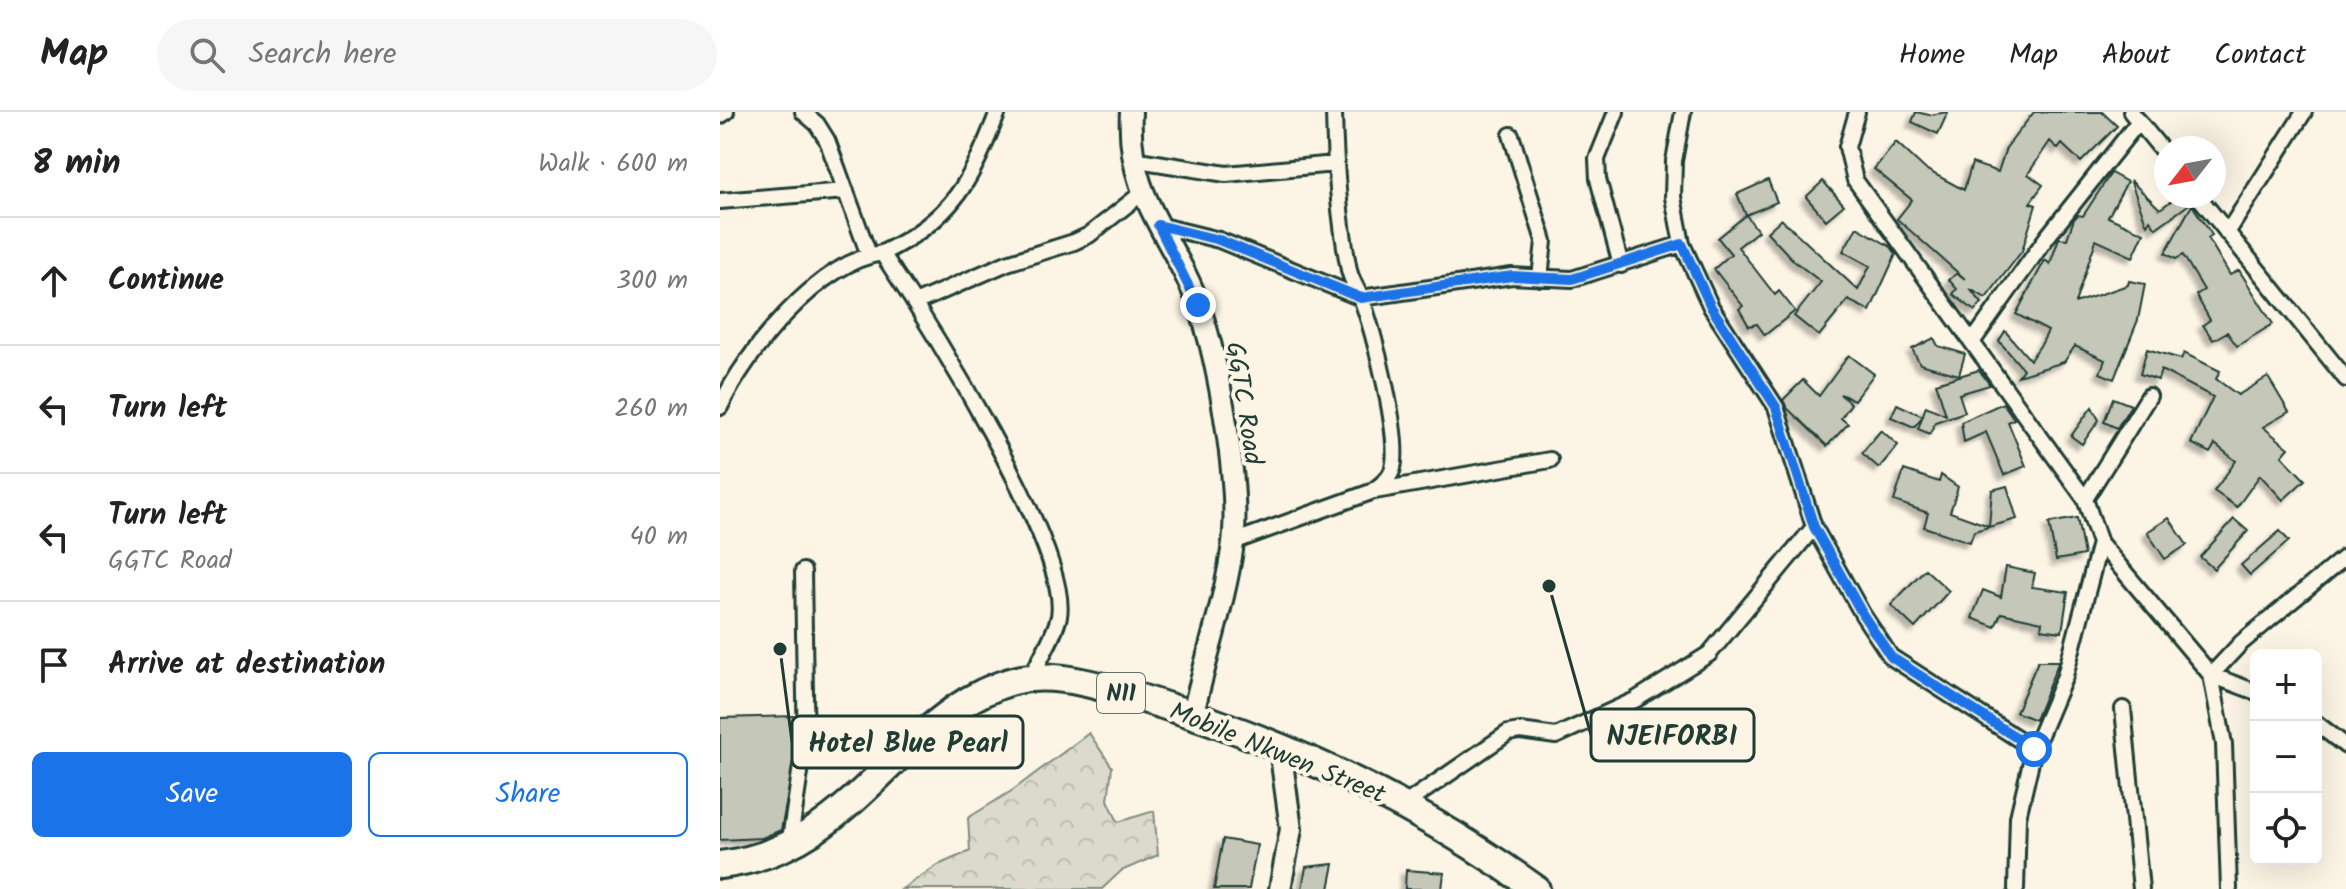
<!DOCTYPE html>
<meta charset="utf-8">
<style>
:root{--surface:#fff;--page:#f6f6f6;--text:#222;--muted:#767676;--line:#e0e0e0;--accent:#1a73e8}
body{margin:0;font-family:Kalam,sans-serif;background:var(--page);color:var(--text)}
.controls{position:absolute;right:24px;bottom:24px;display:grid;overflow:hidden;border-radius:12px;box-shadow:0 8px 32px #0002}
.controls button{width:72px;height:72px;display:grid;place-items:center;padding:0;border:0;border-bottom:2px solid var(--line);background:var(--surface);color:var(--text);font:40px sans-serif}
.compass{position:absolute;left:1434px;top:24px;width:72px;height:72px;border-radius:50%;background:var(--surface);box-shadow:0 8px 32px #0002;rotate:239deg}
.stop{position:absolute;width:24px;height:24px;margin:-18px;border:6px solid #1a73e8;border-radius:50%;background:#fff}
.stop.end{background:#1a73e8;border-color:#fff;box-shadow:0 2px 8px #0008}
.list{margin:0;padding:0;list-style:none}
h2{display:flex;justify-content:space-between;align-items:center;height:104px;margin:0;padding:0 32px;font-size:34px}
h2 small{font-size:26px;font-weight:400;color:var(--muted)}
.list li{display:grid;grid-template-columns:52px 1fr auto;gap:24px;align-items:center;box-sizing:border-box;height:128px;padding:0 32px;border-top:2px solid var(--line)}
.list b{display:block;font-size:30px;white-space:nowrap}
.list p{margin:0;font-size:26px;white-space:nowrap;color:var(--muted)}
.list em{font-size:26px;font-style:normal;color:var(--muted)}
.actions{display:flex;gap:16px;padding:24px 32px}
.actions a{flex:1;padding:18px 0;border:2px solid var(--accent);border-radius:12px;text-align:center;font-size:28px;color:var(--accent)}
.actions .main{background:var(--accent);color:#fff}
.icon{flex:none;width:44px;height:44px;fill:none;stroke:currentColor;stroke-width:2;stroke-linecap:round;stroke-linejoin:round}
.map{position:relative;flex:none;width:1626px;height:777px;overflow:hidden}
header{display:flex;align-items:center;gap:48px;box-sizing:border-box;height:112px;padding:0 40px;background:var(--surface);border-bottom:2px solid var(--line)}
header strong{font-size:38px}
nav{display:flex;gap:44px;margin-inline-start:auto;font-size:28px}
.search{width:560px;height:72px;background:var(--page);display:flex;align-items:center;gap:20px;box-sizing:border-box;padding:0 28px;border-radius:44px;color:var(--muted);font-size:30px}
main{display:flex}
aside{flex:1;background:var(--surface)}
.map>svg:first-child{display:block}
.forest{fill:url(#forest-crowns);stroke:#7e8c80;stroke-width:2}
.building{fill:#c5c7b9;stroke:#1f3d34;stroke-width:2;filter:url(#shadow)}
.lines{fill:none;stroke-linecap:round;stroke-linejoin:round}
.street-casing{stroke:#1f3d34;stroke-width:20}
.secondary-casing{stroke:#1f3d34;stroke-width:26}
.highway-casing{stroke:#1f3d34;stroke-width:32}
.street{stroke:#fcf5e5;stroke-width:14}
.secondary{stroke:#fcf5e5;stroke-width:20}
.highway{stroke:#fcf5e5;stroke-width:26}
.route{stroke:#1a73e8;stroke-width:10}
.labels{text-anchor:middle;stroke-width:8;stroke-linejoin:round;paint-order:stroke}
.shield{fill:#fcf5e5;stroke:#617469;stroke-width:2}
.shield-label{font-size:24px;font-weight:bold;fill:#1f3d34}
.street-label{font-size:26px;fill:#1f3d34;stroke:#fcf5e5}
.leader{fill:none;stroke:#1f3d34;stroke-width:3}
.callout-dot{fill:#1f3d34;stroke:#fcf5e5;stroke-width:3}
.callout{fill:#fcf5e5;stroke:#1f3d34;stroke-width:3}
.callout-label{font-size:28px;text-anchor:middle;font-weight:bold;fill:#1f3d34}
</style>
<header>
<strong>Map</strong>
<div class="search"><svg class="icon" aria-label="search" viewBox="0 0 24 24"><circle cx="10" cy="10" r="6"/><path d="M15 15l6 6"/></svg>Search here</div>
<nav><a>Home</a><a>Map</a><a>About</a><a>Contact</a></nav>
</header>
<main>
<aside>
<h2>8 min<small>Walk · 600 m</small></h2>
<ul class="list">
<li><svg class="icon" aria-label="ahead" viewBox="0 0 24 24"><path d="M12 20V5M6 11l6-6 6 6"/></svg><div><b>Continue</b></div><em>300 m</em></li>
<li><svg class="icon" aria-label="left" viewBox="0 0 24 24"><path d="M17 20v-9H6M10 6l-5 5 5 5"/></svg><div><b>Turn left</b></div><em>260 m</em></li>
<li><svg class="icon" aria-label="left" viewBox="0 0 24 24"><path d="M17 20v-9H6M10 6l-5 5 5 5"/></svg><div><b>Turn left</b><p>GGTC Road</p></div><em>40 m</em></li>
<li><svg class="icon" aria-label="arrive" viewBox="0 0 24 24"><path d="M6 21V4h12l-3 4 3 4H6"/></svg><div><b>Arrive at destination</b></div></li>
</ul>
<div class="actions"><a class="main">Save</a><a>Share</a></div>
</aside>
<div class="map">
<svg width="1626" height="777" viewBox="0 0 1626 777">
<defs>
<pattern id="forest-crowns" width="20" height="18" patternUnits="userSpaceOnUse" patternTransform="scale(2)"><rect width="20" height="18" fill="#dcdacc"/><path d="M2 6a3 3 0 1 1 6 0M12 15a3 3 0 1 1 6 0" fill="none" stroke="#bcbcb0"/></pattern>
<filter id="shadow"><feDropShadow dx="-5" dy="5" stdDeviation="2" flood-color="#0004"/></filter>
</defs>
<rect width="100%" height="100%" fill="#fcf5e5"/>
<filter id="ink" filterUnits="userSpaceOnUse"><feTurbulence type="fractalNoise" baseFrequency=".0125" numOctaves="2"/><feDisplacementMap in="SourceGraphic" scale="16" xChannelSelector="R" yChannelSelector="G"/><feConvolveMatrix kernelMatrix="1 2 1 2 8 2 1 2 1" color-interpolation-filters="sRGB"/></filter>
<g filter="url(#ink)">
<path class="forest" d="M369,621L392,655L388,688L398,710L434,699L438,743L401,759L382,777H182L218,753L250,739L248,706L293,678Z"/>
<path class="building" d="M1196,0L1209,3L1228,0L1218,22L1192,10Z
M1314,0H1382L1397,14L1361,50L1342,32L1338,37L1330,29L1308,62L1323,73L1310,91L1316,93L1302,139L1266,186L1250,177L1262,191L1255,199L1233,182L1237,177L1229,168L1237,161L1245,167L1177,107L1192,88L1154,57L1176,30L1205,57L1244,78L1252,51L1278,60L1286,36Z
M1391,61L1407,70L1388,105L1424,121L1413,145L1376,128L1355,191L1408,173L1409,169L1425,172L1418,208L1394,267L1380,261L1385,248L1355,234L1344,250L1298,264L1303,257L1279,229L1285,219L1310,248L1322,231L1328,219L1296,202L1325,148L1330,152L1339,126L1347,127L1354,107L1358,103L1363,104Z
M1048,68L1057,90L1026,103L1017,82Z
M1410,68L1440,97L1458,84H1468L1471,91L1436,116L1430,108L1427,113Z
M1103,69L1124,93L1106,108L1086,85Z
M1472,93L1492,123L1488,126L1510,163L1519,158L1553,212L1517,234L1507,220L1493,228L1483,213L1490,208L1476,183L1484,178L1463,143L1456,147L1445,141Z
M1026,103L1038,119L1018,135L1055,183L1059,179L1075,199L1045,223L1037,212L1029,214L1019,197L1023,194L994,157L1011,142L998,126Z
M1061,107L1138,178L1150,154L1123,139L1137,115L1171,135L1176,142L1150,199L1128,188L1099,224L1074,204L1101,170L1074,149L1047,120Z
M1214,226L1218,234L1245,242L1239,263L1200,252L1192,237Z
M1427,237L1461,247L1464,241L1500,259L1496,267L1518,283L1548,265L1569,300L1543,315L1569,336L1562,344L1585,368L1563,388L1540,363L1517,395L1494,379L1516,349L1495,332L1490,341L1471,331L1493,285L1441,258L1438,268L1420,262Z
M1129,243L1154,262L1134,288L1120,282L1131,292L1121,306L1128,312L1107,334L1067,296L1063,288L1083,268L1099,284Z
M1259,258L1270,273L1239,282L1245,300L1215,310L1210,322L1198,317L1206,294L1226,303L1216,271Z
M1393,286L1411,293L1397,316L1384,310Z
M1283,291L1294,307L1288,310L1306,354L1284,363L1266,320L1244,330L1241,310Z
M1177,292L1203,304L1194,315L1171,305Z
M1372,295L1379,308L1362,332L1351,324Z
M1161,318L1178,333L1159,356L1142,341Z
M1184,358L1219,370L1221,363L1238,375L1230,400L1269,414L1272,378L1287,374L1297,407L1254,419L1250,430L1204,415L1208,401L1174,389Z
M1357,406L1364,443L1336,448L1329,411Z
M1449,406L1467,433L1445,447L1427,420Z
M1514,407L1528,419L1494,457L1480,445Z
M1560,419L1569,429L1530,463L1521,453Z
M1286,455L1315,461L1312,475L1348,480L1342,520L1321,517L1322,510L1281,501L1275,515L1252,506L1263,478L1281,485Z
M1205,457L1229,479L1195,516L1171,493Z
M1318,549H1339L1315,608L1296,600Z
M75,604L76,642L61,718L42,726L0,728V606Z
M503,727L537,733L529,777H494Z
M614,752L609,777H582L586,755Z
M686,758L724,761L722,777H685Z"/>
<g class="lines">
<g class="street-casing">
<path id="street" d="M83,0L97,12L107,28L149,143
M278,0C250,71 233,107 162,141C204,204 351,436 339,504C335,524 319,547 311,566
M896,0L877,47L878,67L901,153
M963,0L954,49L953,85L962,132L991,195L1056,295L1094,415L1143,503L1171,545L1314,637
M1137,0L1127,35L1135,68L1365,387L1380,431L1491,563L1536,580
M1411,0L1446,43
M0,4L6,0
M791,23L824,129L820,166
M412,47L506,62L615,52
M1478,84L1626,267
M0,89L126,79
M438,113L499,128L641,186L792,164L852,167L962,132
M1507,121L1584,0
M195,191L287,151L354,130L369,123L422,81
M1253,229L1327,125L1419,9
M0,295C25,241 98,150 162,141
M655,379L830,348
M1365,387L1429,284
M513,430L651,380C659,374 668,369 672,359C683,332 653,215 641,186C637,176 631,168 629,158C619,106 615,53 614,0
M1403,597L1421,777
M1596,611L1626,634
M685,692L788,621L800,619L836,624L915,588L989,542L1094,415
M69,734L81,654L86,644L83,459
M1296,777L1298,705L1314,637L1345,564L1380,431
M1509,777L1504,632L1491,563L1521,531L1626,444"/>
</g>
<g class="secondary-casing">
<path id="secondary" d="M411,0C406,87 454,123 480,197C499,252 520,374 513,431C506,486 485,547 473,602
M560,636L571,717L560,777"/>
</g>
<g class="highway-casing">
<path id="highway" d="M0,753C119,739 159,643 249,588C266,578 291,567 311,566C351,563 393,578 430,589C568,631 699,693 816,777"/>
</g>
<use href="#street" class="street"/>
<use href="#secondary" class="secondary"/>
<use href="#highway" class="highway"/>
</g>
</g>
<g class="lines" filter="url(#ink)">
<path class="route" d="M478,193L438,113L499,128L641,186L792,164L852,167L962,132L991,195L1056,295L1094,415L1143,503L1171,545L1314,637"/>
</g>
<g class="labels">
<rect class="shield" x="377" y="561" width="48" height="40" rx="6"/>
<g class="shield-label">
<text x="401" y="589">N11</text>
</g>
<g class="street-label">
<text transform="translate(525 291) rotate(81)" y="9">GGTC Road</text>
<text transform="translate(558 640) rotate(22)" y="9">Mobile Nkwen Street</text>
</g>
</g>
<path class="leader" d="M829 474L871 623M60 537L72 630"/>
<g class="callout-dot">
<circle cx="829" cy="474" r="8"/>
<circle cx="60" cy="537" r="8"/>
</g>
<g class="callout">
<rect x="871" y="597" width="163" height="52" rx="8"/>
<rect x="72" y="604" width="231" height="52" rx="8"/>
</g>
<g class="callout-label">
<text x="952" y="633">NJEIFORBI</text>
<text x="188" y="640">Hotel Blue Pearl</text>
</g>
</svg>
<div class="controls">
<button>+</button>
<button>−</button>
<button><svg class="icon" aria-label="locate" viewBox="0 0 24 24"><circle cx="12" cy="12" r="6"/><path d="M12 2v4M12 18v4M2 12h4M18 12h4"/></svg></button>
</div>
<svg class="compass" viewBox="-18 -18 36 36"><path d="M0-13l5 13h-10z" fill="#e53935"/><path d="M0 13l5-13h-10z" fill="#767676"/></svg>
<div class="stop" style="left:1314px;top:637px"></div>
<div class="stop end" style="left:478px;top:193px"></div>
</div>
</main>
